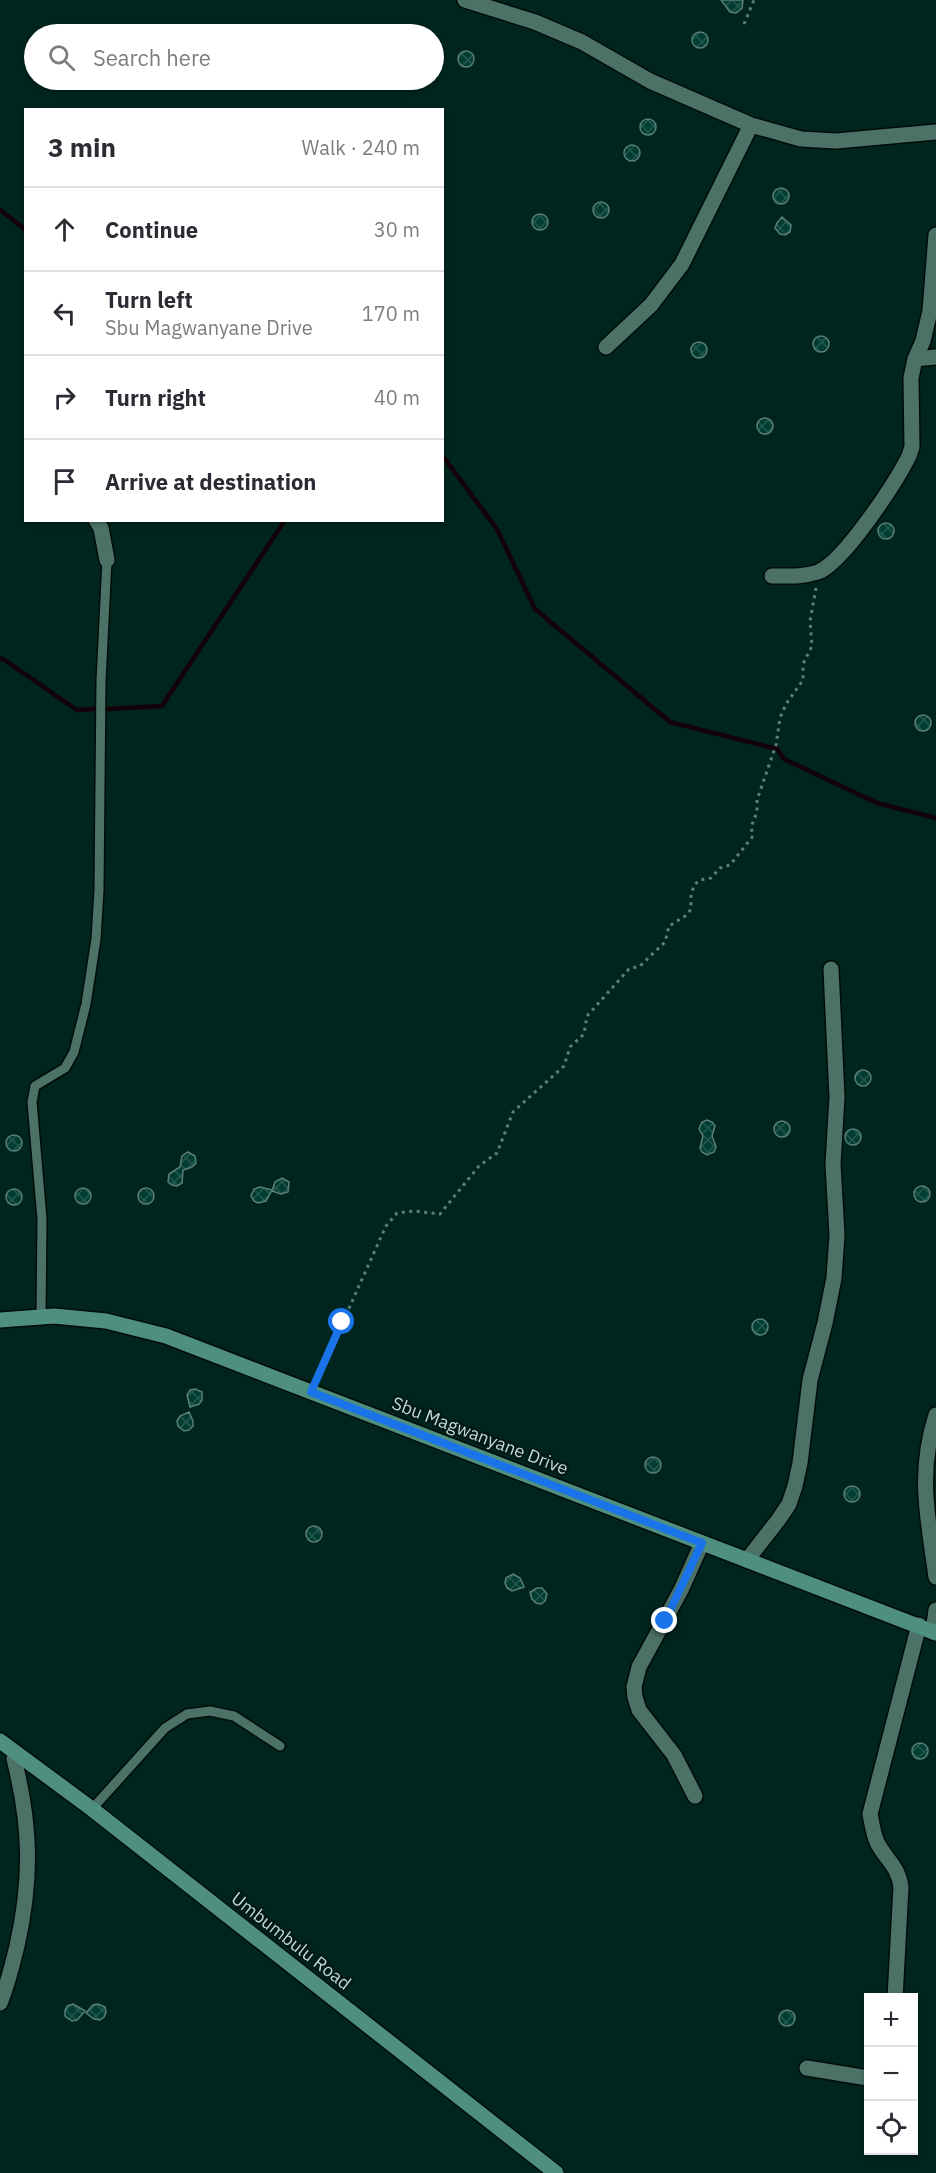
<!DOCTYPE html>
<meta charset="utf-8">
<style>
:root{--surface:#fff;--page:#f7f7f7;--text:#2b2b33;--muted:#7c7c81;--line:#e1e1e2}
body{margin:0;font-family:"IBM Plex Sans",sans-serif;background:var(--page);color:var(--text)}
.controls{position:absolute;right:18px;bottom:18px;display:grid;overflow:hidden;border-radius:0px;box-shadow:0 2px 4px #0004}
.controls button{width:54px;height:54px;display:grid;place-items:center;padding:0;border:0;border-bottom:2px solid var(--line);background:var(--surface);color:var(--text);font:30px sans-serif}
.stop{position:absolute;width:18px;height:18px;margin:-14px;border:4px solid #1a73e8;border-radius:50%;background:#fff}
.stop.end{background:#1a73e8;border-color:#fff;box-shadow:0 2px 6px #0008}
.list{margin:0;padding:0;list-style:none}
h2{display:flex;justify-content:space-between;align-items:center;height:78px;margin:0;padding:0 24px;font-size:26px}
h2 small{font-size:20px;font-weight:400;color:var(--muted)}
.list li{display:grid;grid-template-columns:39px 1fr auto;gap:18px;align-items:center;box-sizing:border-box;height:84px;padding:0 24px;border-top:2px solid var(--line)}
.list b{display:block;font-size:22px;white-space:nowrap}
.list p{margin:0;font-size:20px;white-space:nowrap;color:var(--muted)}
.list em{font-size:20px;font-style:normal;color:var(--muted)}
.icon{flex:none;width:33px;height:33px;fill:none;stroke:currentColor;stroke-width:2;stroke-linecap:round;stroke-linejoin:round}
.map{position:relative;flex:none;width:936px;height:2173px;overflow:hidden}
.search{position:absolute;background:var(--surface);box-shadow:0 2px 4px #0004;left:24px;top:24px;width:420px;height:66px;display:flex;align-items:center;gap:15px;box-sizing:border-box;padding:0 21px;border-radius:33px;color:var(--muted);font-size:22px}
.panel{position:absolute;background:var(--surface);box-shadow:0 2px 4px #0004;left:24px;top:108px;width:420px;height:414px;border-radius:0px}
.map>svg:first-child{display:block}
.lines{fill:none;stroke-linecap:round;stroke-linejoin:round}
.stream{stroke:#140008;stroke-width:4.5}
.building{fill:url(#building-cross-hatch);stroke:#5a7f76;stroke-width:1.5}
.lane-casing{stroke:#000d08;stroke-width:12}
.street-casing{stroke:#000d08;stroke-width:18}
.secondary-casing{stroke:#000d08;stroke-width:18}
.path{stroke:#617d77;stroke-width:3;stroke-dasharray:3 4.5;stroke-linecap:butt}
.lane{stroke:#4c7167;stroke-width:9}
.street{stroke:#4c7167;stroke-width:15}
.secondary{stroke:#4e8f80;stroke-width:15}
.route{stroke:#1a73e8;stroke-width:8}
.labels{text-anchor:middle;stroke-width:5;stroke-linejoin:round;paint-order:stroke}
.street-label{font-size:18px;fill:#c5d8d3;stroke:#001a15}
</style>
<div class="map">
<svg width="936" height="2173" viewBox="0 0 936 2173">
<defs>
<pattern id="building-cross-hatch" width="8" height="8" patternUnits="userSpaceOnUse" patternTransform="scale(1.5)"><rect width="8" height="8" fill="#013d32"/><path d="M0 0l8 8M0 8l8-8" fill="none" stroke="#25584f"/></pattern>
</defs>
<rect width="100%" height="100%" fill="#00251e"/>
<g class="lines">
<path class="stream" d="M0,210L26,230
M442,455L497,529L535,609L670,722L777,749L784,759L877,803L936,818
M0,659H3L77,710L94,709
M108,709L162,706L285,520"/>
</g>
<path class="building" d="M721,0H743L742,8L736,13L730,12Z
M692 40a8 8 0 1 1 16 0a8 8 0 1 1-16 0Z
M458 59a8 8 0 1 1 16 0a8 8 0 1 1-16 0Z
M640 127a8 8 0 1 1 16 0a8 8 0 1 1-16 0Z
M624 153a8 8 0 1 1 16 0a8 8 0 1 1-16 0Z
M773 196a8 8 0 1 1 16 0a8 8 0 1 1-16 0Z
M593 210a8 8 0 1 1 16 0a8 8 0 1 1-16 0Z
M532 222a8 8 0 1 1 16 0a8 8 0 1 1-16 0Z
M782,217L791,225L790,232L785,235L780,234L775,228L777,223Z
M813 344a8 8 0 1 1 16 0a8 8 0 1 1-16 0Z
M691 350a8 8 0 1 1 16 0a8 8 0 1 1-16 0Z
M757 426a8 8 0 1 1 16 0a8 8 0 1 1-16 0Z
M878 531a8 8 0 1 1 16 0a8 8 0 1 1-16 0Z
M915 723a8 8 0 1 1 16 0a8 8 0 1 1-16 0Z
M855 1078a8 8 0 1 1 16 0a8 8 0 1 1-16 0Z
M707,1120L712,1122L715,1126L712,1136L716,1147L714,1152L707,1155L702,1152L700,1148L703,1136L699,1129L702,1122Z
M774 1129a8 8 0 1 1 16 0a8 8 0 1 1-16 0Z
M845 1137a8 8 0 1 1 16 0a8 8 0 1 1-16 0Z
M6 1143a8 8 0 1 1 16 0a8 8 0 1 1-16 0Z
M188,1152L195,1156L196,1163L192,1167L183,1170L182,1183L177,1186L172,1185L168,1182L169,1174L180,1167L182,1156Z
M282,1178L289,1182L288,1192L281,1194L272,1191L275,1182Z
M914 1194a8 8 0 1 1 16 0a8 8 0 1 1-16 0Z
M260,1187L272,1190L266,1201L258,1203L254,1201L251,1196L254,1189Z
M138 1196a8 8 0 1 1 16 0a8 8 0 1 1-16 0Z
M75 1196a8 8 0 1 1 16 0a8 8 0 1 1-16 0Z
M6 1197a8 8 0 1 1 16 0a8 8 0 1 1-16 0Z
M752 1327a8 8 0 1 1 16 0a8 8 0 1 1-16 0Z
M195,1389L202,1392V1400L199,1404L190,1407L187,1395L190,1390Z
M189,1412L193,1421V1426L189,1430L184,1431L178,1426L177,1421L180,1416Z
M645 1465a8 8 0 1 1 16 0a8 8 0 1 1-16 0Z
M844 1494a8 8 0 1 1 16 0a8 8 0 1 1-16 0Z
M306 1534a8 8 0 1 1 16 0a8 8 0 1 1-16 0Z
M513,1574L520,1578L524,1587L512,1591L507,1588L505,1583L506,1578Z
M537,1588H542L547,1594L545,1601L541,1604L536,1603L532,1599L530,1592Z
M912 1751a8 8 0 1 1 16 0a8 8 0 1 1-16 0Z
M73,2004L85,2011L77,2020L72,2021L65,2016V2011L67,2006Z
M98,2004L105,2007L106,2012L104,2017L100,2020L94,2019L86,2013L93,2005Z
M779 2018a8 8 0 1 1 16 0a8 8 0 1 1-16 0Z"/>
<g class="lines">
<g class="lane-casing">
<path id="lane" d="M41,1317L42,1219L32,1102L35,1086L65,1068L74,1052L86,1004L96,939L99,890L101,681L107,560
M92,1809L165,1728L187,1714L210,1711L234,1716L280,1746"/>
</g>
<g class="street-casing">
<path id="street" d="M465,0L535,22L582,42L650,81L751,125L801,139L836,141L936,132
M606,347L651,305L682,264L751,125
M915,359L936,357
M96,520L101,528L107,560
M772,576C788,576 803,577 818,572C844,562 896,482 909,456L912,447L911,378L915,359L923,341L930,311L936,235
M936,1415C917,1474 928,1518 936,1577
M747,1560L779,1519L789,1504L795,1486L800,1463L810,1380L825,1323L834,1278L837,1235L833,1164L837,1097L831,969
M933,1632L936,1610
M695,1796L674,1755L639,1710L635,1697L634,1687L639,1667L681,1590L702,1543
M895,1998L901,1887C898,1865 885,1859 877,1842C873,1833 872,1823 870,1814L919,1625
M0,2003C8,1984 12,1966 17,1946C32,1879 31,1826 14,1759
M807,2068L868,2078"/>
</g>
<g class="secondary-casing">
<path id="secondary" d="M0,1320L54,1316L106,1321L166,1336L936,1633
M0,1741L92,1809L556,2173"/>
</g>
<path class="path" d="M744,24L754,0
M318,1377L386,1226L397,1213L414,1211L440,1214L479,1166L497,1153L513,1112L564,1066L570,1047L584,1034L587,1016L629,969L640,966L665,942L669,926L687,915L691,909V896L694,885L700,880L711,878L720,868L730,865L753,836L751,827L757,812V800L776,745L780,718L786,704L803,680V664L812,646L810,621L816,588"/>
<use href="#lane" class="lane"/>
<use href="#street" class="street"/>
<use href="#secondary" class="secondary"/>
</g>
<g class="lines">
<path class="route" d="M342,1322L311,1392L702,1543L665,1621"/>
</g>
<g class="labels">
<g class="street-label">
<text transform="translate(480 1436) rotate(21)" y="6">Sbu Magwanyane Drive</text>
<text transform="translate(291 1941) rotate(38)" y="6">Umbumbulu Road</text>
</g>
</g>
</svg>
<div class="controls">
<button>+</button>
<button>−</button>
<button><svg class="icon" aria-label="locate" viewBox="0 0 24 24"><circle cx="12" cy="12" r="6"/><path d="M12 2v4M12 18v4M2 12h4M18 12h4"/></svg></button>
</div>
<div class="stop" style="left:342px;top:1322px"></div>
<div class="stop end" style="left:665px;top:1621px"></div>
<div class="search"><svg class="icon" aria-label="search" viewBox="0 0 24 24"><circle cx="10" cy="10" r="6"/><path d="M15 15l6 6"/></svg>Search here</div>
<section class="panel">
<h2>3 min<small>Walk · 240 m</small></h2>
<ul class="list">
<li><svg class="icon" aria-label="ahead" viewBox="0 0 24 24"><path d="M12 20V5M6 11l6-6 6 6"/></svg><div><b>Continue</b></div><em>30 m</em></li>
<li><svg class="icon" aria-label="left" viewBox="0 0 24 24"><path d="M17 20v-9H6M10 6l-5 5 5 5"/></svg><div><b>Turn left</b><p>Sbu Magwanyane Drive</p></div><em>170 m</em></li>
<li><svg class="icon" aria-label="right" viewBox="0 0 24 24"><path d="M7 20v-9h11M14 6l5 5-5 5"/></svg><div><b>Turn right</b></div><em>40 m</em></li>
<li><svg class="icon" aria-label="arrive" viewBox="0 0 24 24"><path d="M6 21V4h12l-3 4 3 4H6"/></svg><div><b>Arrive at destination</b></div></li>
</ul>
</section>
</div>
